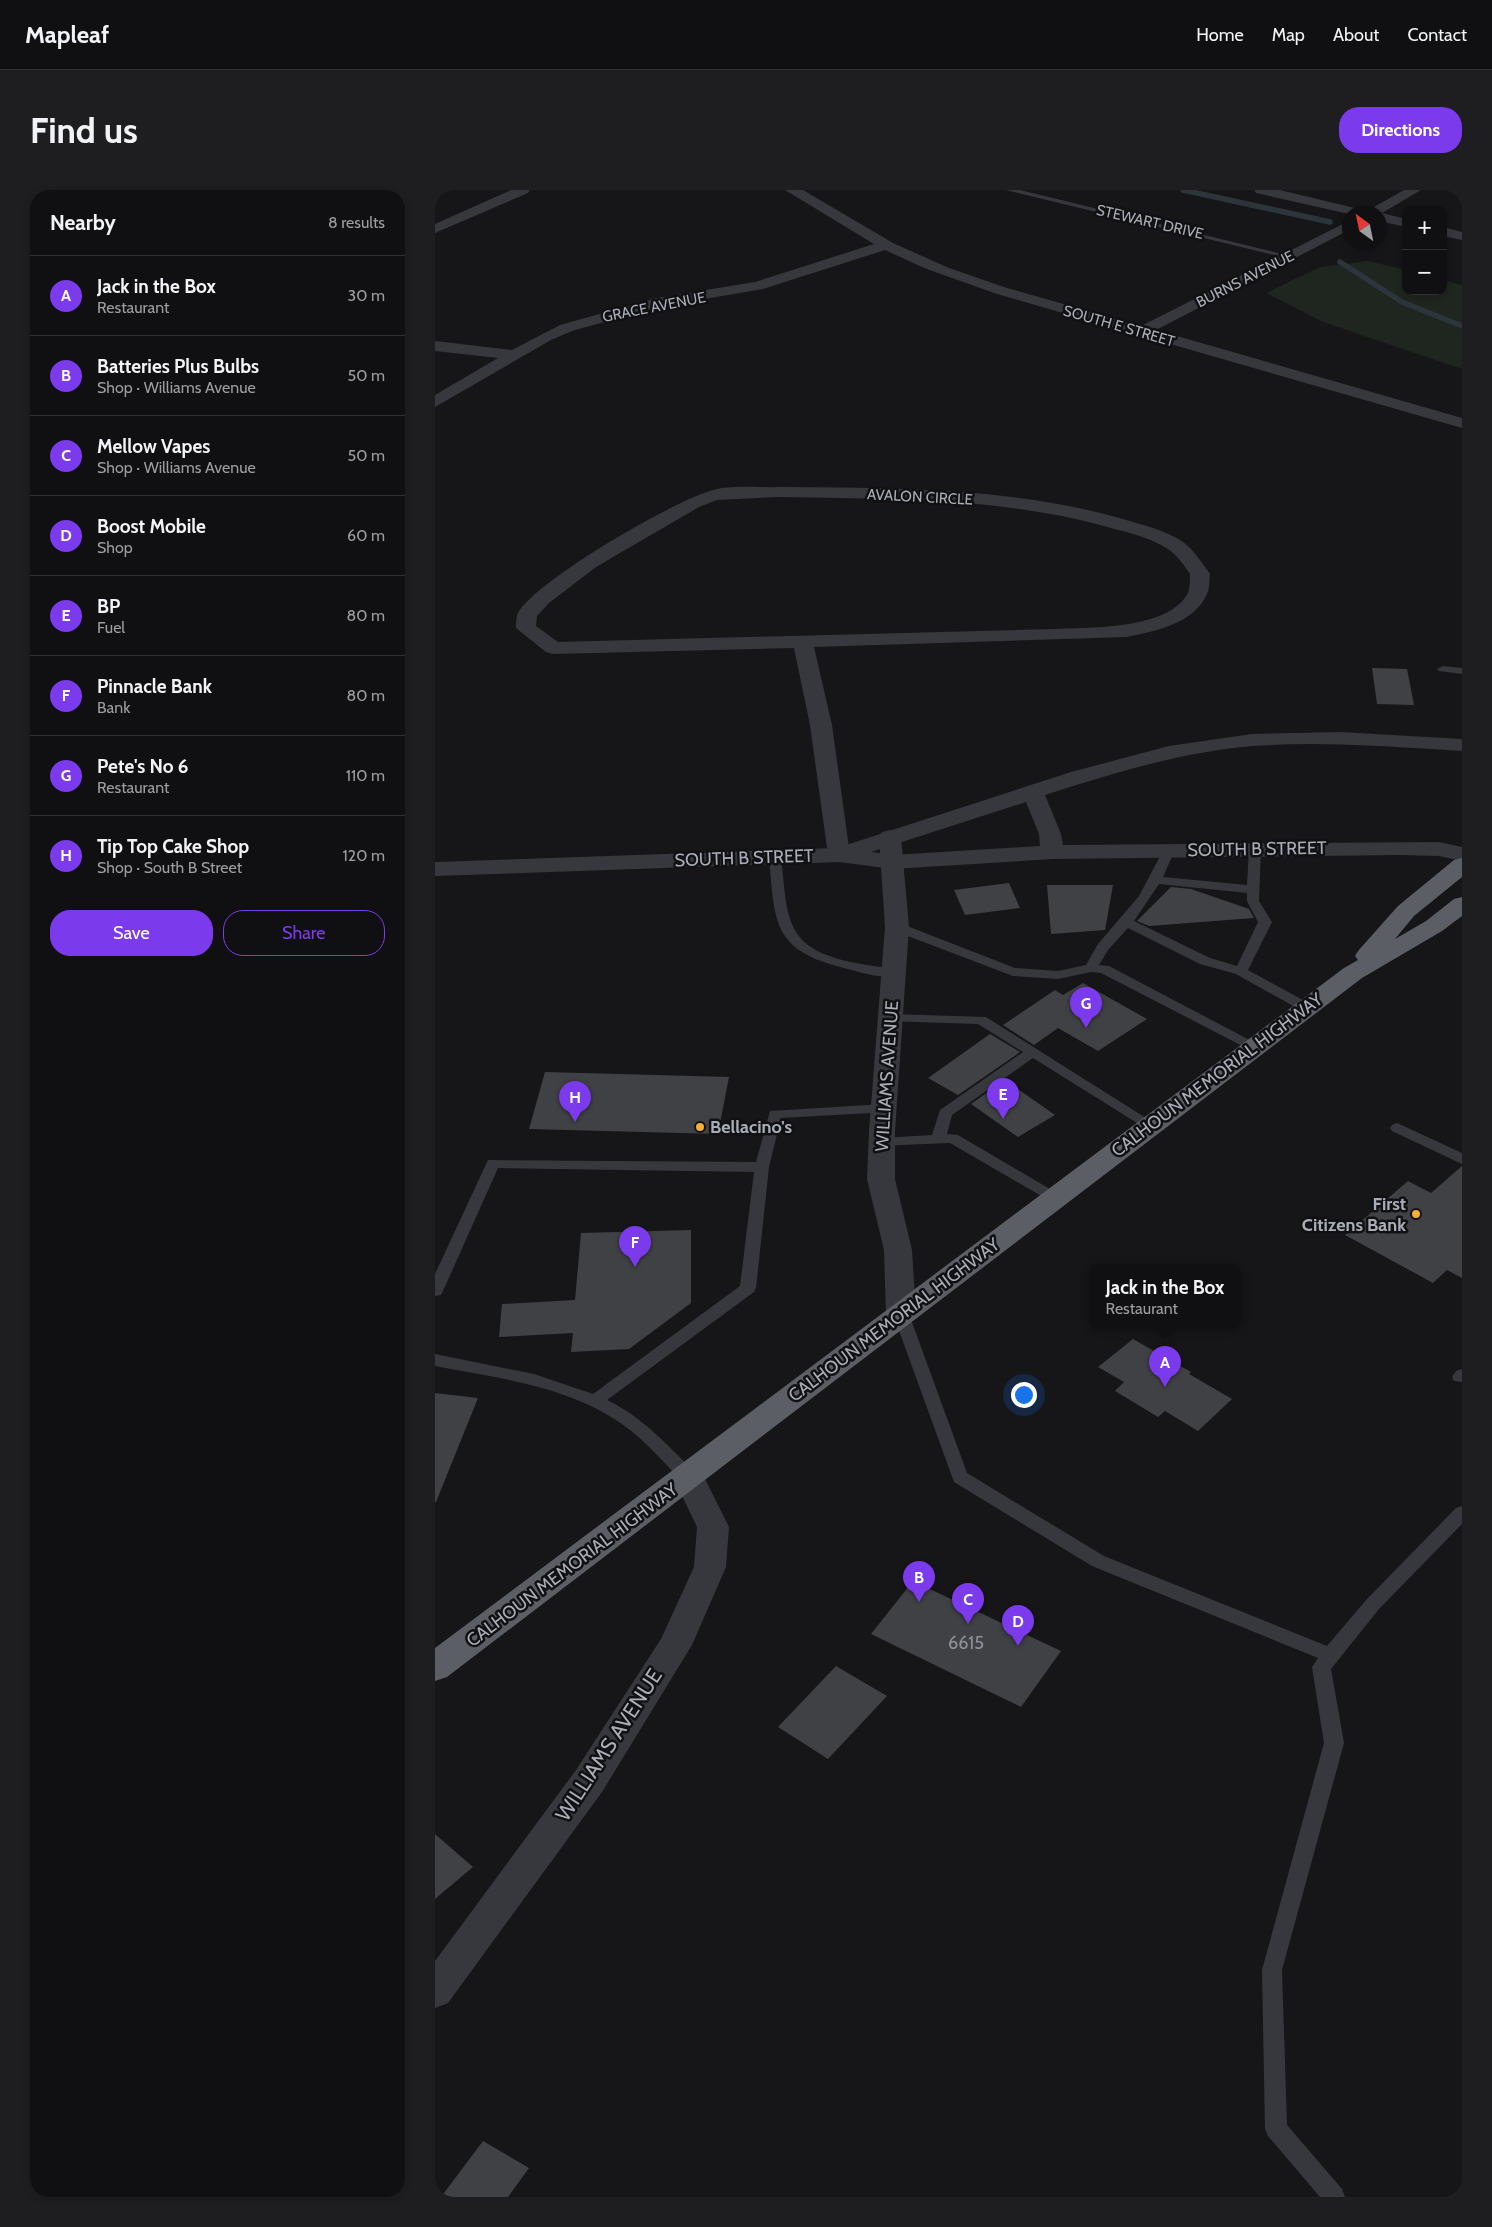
<!DOCTYPE html>
<meta charset="utf-8">
<style>
:root{--surface:#101012;--page:#1e1e20;--text:#f1f3f6;--muted:#9c9d9f;--line:#303032;--accent:#7c3aed}
body{margin:0;font-family:Cabin,sans-serif;background:var(--page);color:var(--text)}
.controls{position:absolute;right:15px;top:15px;display:grid;overflow:hidden;border-radius:10px;box-shadow:0 2px 8px #0003}
.controls button{width:45px;height:45px;display:grid;place-items:center;padding:0;border:0;border-bottom:1px solid var(--line);background:var(--surface);color:var(--text);font:25px sans-serif}
.compass{position:absolute;left:907px;top:15px;width:45px;height:45px;border-radius:50%;background:var(--surface);box-shadow:0 2px 8px #0003;rotate:327deg}
.you{position:absolute;left:588px;top:1204px;width:18px;height:18px;margin:-12px;border:4px solid #fff;border-radius:50%;background:#1a73e8;box-shadow:0 0 0 8px #1a73e833}
.badge{display:grid;place-items:center;width:32px;height:32px;border-radius:50%;background:var(--accent);color:#fff;font-size:16px;font-weight:700}
.pin{position:absolute;translate:-50% -41px;filter:drop-shadow(0 1px 2px #0008)}
.pin::after{content:'';position:absolute;top:26px;width:18px;height:15px;background:inherit;clip-path:polygon(0 0,100% 0,50% 100%)}
.popup{position:absolute;left:654px;top:1074px;width:152px;height:65px;box-sizing:border-box;display:grid;place-content:center;border-radius:10px;background:var(--surface);filter:drop-shadow(0 1px 4px #0005);font-size:16px;white-space:nowrap;color:var(--muted)}
.popup b{font-size:19px;color:var(--text)}
.popup::after{content:'';position:absolute;left:50%;top:100%;margin-left:-10px;border:10px solid transparent;border-top-color:var(--surface)}
.list{margin:0;padding:0;list-style:none}
h2{display:flex;justify-content:space-between;align-items:center;height:65px;margin:0;padding:0 20px;font-size:21px}
h2 small{font-size:16px;font-weight:400;color:var(--muted)}
.list li{display:grid;grid-template-columns:32px 1fr auto;gap:15px;align-items:center;box-sizing:border-box;height:80px;padding:0 20px;border-top:1px solid var(--line)}
.list b{display:block;font-size:19px;white-space:nowrap}
.list p{margin:0;font-size:16px;white-space:nowrap;color:var(--muted)}
.list em{font-size:16px;font-style:normal;color:var(--muted)}
.actions{display:flex;gap:10px;padding:15px 20px}
.actions a{flex:1;padding:11px 0;border:1px solid var(--accent);border-radius:20px;text-align:center;font-size:18px;color:var(--accent)}
.actions .main{background:var(--accent);color:#fff}
.map{position:relative;flex:none;width:1027px;height:2007px;overflow:hidden;border-radius:20px}
header{display:flex;align-items:center;gap:30px;box-sizing:border-box;height:70px;padding:0 25px;background:var(--surface);border-bottom:1px solid var(--line)}
header strong{font-size:24px}
nav{display:flex;gap:28px;margin-inline-start:auto;font-size:18px}
.intro{display:flex;align-items:center;justify-content:space-between;box-sizing:border-box;height:120px;padding:0 30px}
h1{margin:0;font-size:35px}
.button{padding:12px 22px;border-radius:20px;background:var(--accent);color:#fff;font-size:18px;font-weight:700}
main{display:flex;gap:30px;padding:0 30px}
aside{flex:1;background:var(--surface);border-radius:20px;box-shadow:0 2px 8px #0003}
.map>svg:first-child{display:block}
.green{fill:#1e261f}
.lines{fill:none;stroke-linecap:round;stroke-linejoin:round}
.stream{stroke:#2c353c;stroke-width:5.5}
.building{fill:#404145}
.service{fill:#37383d;fill-rule:evenodd}
.minor{fill:#37383d;fill-rule:evenodd}
.tertiary{fill:#37383d;fill-rule:evenodd}
.trunk{fill:#5b5e65;fill-rule:evenodd}
.poi-dot{fill:#f2b134;stroke:#111113;stroke-width:2}
.labels{text-anchor:middle;stroke-width:5;stroke-linejoin:round;paint-order:stroke}
.far-street-label{font-size:15px;fill:#a8adb8;stroke:#111113}
.street-label{font-size:18px;fill:#a8adb8;stroke:#111113}
.poi-label{font-size:18px;font-weight:bold;fill:#a8adb8;stroke:#111113;text-anchor:start}
.near-number-label{font-size:18px;fill:#8e929b}
.near-street-label{font-size:21px;fill:#a8adb8;stroke:#111113}
</style>
<header>
<strong>Mapleaf</strong>
<nav><a>Home</a><a>Map</a><a>About</a><a>Contact</a></nav>
</header>
<div class="intro"><h1>Find us</h1><a class="button">Directions</a></div>
<main>
<aside>
<h2>Nearby<small>8 results</small></h2>
<ul class="list">
<li><span class="badge">A</span><div><b>Jack in the Box</b><p>Restaurant</p></div><em>30 m</em></li>
<li><span class="badge">B</span><div><b>Batteries Plus Bulbs</b><p>Shop · Williams Avenue</p></div><em>50 m</em></li>
<li><span class="badge">C</span><div><b>Mellow Vapes</b><p>Shop · Williams Avenue</p></div><em>50 m</em></li>
<li><span class="badge">D</span><div><b>Boost Mobile</b><p>Shop</p></div><em>60 m</em></li>
<li><span class="badge">E</span><div><b>BP</b><p>Fuel</p></div><em>80 m</em></li>
<li><span class="badge">F</span><div><b>Pinnacle Bank</b><p>Bank</p></div><em>80 m</em></li>
<li><span class="badge">G</span><div><b>Pete's No 6</b><p>Restaurant</p></div><em>110 m</em></li>
<li><span class="badge">H</span><div><b>Tip Top Cake Shop</b><p>Shop · South B Street</p></div><em>120 m</em></li>
</ul>
<div class="actions"><a class="main">Save</a><a>Share</a></div>
</aside>
<div class="map">
<svg width="1027" height="2007" viewBox="0 0 1027 2007">
<rect width="100%" height="100%" fill="#161618"/>
<path class="green" d="M933,71L971,80V101H1008V90L1027,95V179L888,132L831,103L885,77Z"/>
<g class="lines">
<path class="stream" d="M748,0L895,32
M905,72L967,112L1027,136"/>
</g>
<path class="building" d="M937,478L972,479L979,515L942,514Z
M574,693L585,718L530,725L519,700Z
M612,695H678L670,740L616,744Z
M736,697L756,699L814,719L819,728L714,736L702,731Z
M648,793L712,829L663,861L623,838L599,855L568,835L620,800L628,805Z
M555,844L585,862L523,905L493,888Z
M110,882L294,887L283,944L94,939Z
M570,890L620,925L583,947L536,914Z
M1027,976V1088L1012,1080L998,1093L910,1045L973,991L996,1003Z
M256,1040V1113L194,1159L136,1162L138,1143L64,1147L67,1114L140,1110L146,1043Z
M698,1149L756,1182L754,1184L797,1209L763,1241L730,1221L723,1227L680,1201L689,1192L663,1177Z
M0,1203L43,1208L1,1312H0Z
M478,1391L626,1461L586,1517L436,1444Z
M401,1476L452,1506L393,1569L343,1537Z
M0,1644L38,1677L0,1709Z
M48,1951L94,1978L73,2007H6Z"/>
<g class="lines">
<path class="service" d="M571,0H585L860,67L856,69Z
M1008,476L1027,478V484L1004,481L1002,479Z
M820,655L826,659L824,711L837,732L813,780L877,815L879,818L877,821H867L801,784L765,774L693,738L673,760L664,775L674,776L824,855L826,858L819,862L666,783L656,782L623,789L578,786L457,740L455,737L462,733L467,734L580,778L623,781L651,775L663,754L704,706L730,657L734,656L740,660L728,687L812,695L814,659ZM724,694L812,703V711L823,732L802,776L775,768L699,731Z
M340,663L346,667C353,730 349,759 421,773C435,776 449,777 463,780L465,783L463,786C448,789 427,783 413,779C338,761 340,736 334,667Z
M455,824L551,827L722,935L720,938H710L598,868L517,925L512,944L523,945L625,1005L628,1008L625,1011H615L515,953L442,956L440,953L442,950L447,948L497,945L505,920L588,862L543,834L450,831L448,828L450,825Z
M449,914L456,919L454,922L346,928L334,977L321,1098L319,1102L172,1210C208,1227 233,1256 260,1282L263,1287L260,1292L254,1293L248,1292C228,1272 210,1250 187,1234C133,1196 63,1188 0,1176V1164L99,1184L158,1204L305,1096L319,982L63,978L8,1101L6,1105L0,1106V1084L53,970L321,972L335,921Z
M962,933L1027,963V974L957,941L955,938L957,935Z
M466,1118L472,1120L474,1124L532,1283L669,1366L892,1456L932,1409L1021,1318L1027,1316V1334L944,1419L896,1479L909,1553L847,1780L852,1935L907,1999L910,2007H885L833,1946L830,1939L827,1780L889,1553L877,1477L883,1468L657,1376L519,1292L458,1124L460,1120Z
M1027,1179V1192L1019,1191L1017,1187L1021,1181Z"/>
<path class="minor" d="M76,0H95L93,3L0,43V34Z
M350,0H368L458,53L514,78L572,98L706,136L914,31V40L721,140L1027,228V238L562,104L489,78L450,60L328,99L223,117L137,141L116,150L0,217V205L63,168L0,161V151L77,160L125,135L222,108L320,92L439,54Z
M819,0H845L932,21L969,0H986L947,23L971,29V37L944,31V22L914,24L821,3Z
M1008,37L1027,42V50L1008,46Z
M344,297C459,298 576,297 688,329C707,335 731,340 748,352C759,360 767,373 775,384C774,390 775,398 772,404C759,434 720,441 692,447L379,457L397,535L415,665L412,670L404,672L396,670L393,665L375,535L359,458L118,464L111,462L81,438C81,433 81,427 83,423C102,390 234,314 272,302C293,294 321,298 344,297ZM344,307C455,309 569,307 676,338C695,343 716,348 733,359C742,365 749,375 755,384C755,390 755,398 753,403C733,440 657,437 621,439L123,452L101,436L102,426L114,413L161,377L264,317L282,310Z
M455,640L463,642L466,647L474,737L460,941V989L477,1060L481,1124L476,1131L466,1134L456,1131L451,1124L449,1060L432,989L434,941L450,737L444,647L447,642Z
M254,1275L265,1279L294,1337L291,1377L257,1455L167,1602L13,1813L0,1818V1771L141,1580L226,1449L259,1377L262,1337L238,1287L243,1279Z"/>
<path class="tertiary" d="M905,542L1027,549V561C957,557 887,551 818,556C747,562 678,583 610,605L626,644L628,655L1004,652L1027,657V671L1004,666L966,665L617,669L458,679L404,672L0,686V672L402,658L636,582L734,556L817,544ZM591,612L604,644L605,656L458,665L436,662Z"/>
<path class="trunk" d="M1027,668V687L979,726L960,749L991,731L1019,709L1027,707V726L1007,741L927,788L12,1487L0,1491V1458L909,778L923,770L920,766L923,761L963,716L1019,670Z"/>
</g>
<g class="poi-dot">
<circle cx="265" cy="937" r="5"/>
<circle cx="981" cy="1024" r="5"/>
</g>
<g class="labels">
<g class="far-street-label">
<text transform="translate(715 32) rotate(13)" y="5">STEWART DRIVE</text>
<text transform="translate(810 89) rotate(-27)" y="5">BURNS AVENUE</text>
<text transform="translate(219 117) rotate(-11)" y="5">GRACE AVENUE</text>
<text transform="translate(684 136) rotate(16)" y="5">SOUTH E STREET</text>
<text transform="translate(485 307) rotate(3)" y="5">AVALON CIRCLE</text>
</g>
<g class="street-label">
<text transform="translate(822 659) rotate(-1)" y="6">SOUTH B STREET</text>
<text transform="translate(309 668) rotate(-2)" y="6">SOUTH B STREET</text>
<text transform="translate(782 885) rotate(-37)" y="6">CALHOUN MEMORIAL HIGHWAY</text>
<text transform="translate(452 886) rotate(-86)" y="6">WILLIAMS AVENUE</text>
<text transform="translate(459 1130) rotate(-37)" y="6">CALHOUN MEMORIAL HIGHWAY</text>
<text transform="translate(137 1375) rotate(-37)" y="6">CALHOUN MEMORIAL HIGHWAY</text>
</g>
<g class="poi-label">
<text x="275" y="943">Bellacino's</text>
<text x="971" y="1020" text-anchor="end">First<tspan x="971" dy="21">Citizens Bank</tspan></text>
</g>
<g class="near-number-label">
<text x="531" y="1459">6615</text>
</g>
<g class="near-street-label">
<text transform="translate(174 1555) rotate(-57)" y="7">WILLIAMS AVENUE</text>
</g>
</g>
</svg>
<div class="controls">
<button>+</button>
<button>−</button>
</div>
<svg class="compass" viewBox="-18 -18 36 36"><path d="M0-13l5 13h-10z" fill="#e53935"/><path d="M0 13l5-13h-10z" fill="#9c9d9f"/></svg>
<div class="you"></div>
<div class="pin badge" style="left:730px;top:1197px">A</div>
<div class="popup"><b>Jack in the Box</b>Restaurant</div>
<div class="pin badge" style="left:484px;top:1412px">B</div>
<div class="pin badge" style="left:533px;top:1434px">C</div>
<div class="pin badge" style="left:583px;top:1456px">D</div>
<div class="pin badge" style="left:568px;top:929px">E</div>
<div class="pin badge" style="left:200px;top:1077px">F</div>
<div class="pin badge" style="left:651px;top:838px">G</div>
<div class="pin badge" style="left:140px;top:932px">H</div>
</div>
</main>
